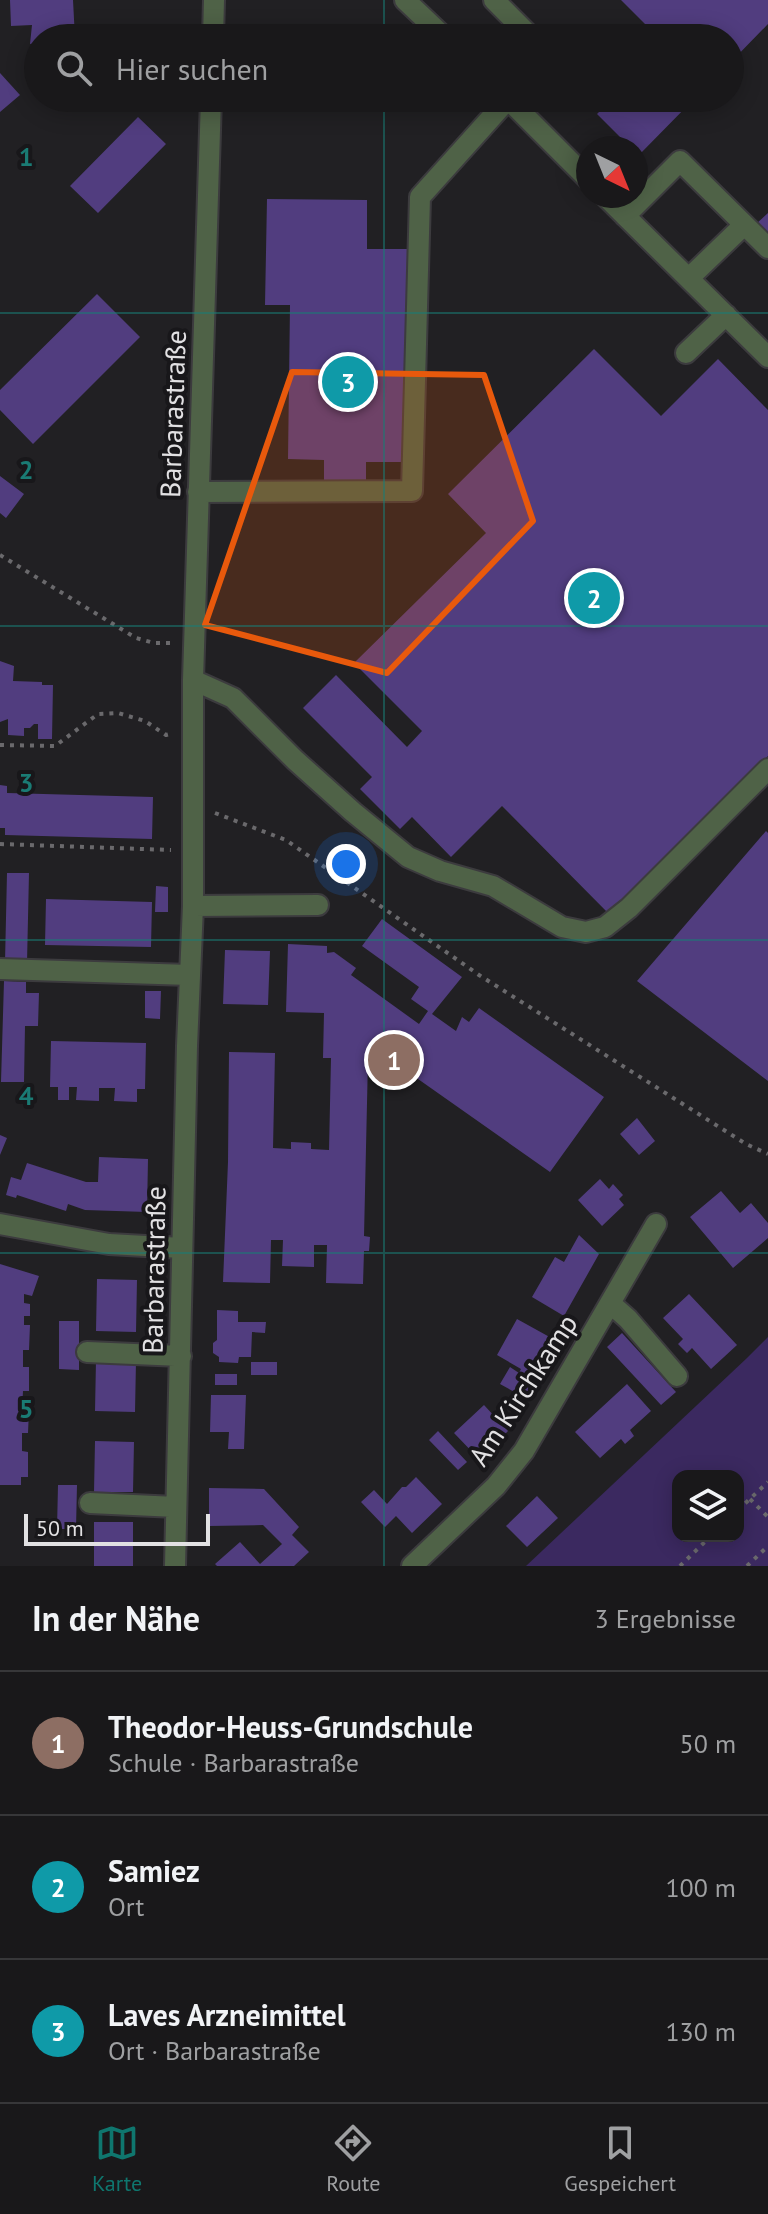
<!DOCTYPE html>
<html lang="de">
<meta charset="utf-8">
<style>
:root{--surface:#19181a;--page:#222123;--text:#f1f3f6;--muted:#9fa0a2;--line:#373739;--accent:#0f766e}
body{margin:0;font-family:"PT Sans",sans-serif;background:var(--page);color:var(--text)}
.controls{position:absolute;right:24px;bottom:24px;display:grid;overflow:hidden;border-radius:16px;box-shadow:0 4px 20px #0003}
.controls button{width:72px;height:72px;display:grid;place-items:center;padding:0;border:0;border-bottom:2px solid var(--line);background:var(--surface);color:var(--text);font:40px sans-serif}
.compass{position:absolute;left:576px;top:136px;width:72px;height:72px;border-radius:50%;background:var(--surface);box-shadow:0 4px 20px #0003;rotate:137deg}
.scale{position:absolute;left:24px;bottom:20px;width:186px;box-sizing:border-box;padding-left:8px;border:4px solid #e2e1e3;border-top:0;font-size:22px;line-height:28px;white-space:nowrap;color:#e2e1e3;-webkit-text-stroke:6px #18171a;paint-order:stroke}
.you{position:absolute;left:346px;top:864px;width:28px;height:28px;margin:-20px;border:6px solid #fff;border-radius:50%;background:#1a73e8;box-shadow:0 0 0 12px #1a73e833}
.badge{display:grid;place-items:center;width:52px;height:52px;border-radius:50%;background:var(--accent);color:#fff;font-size:26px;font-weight:700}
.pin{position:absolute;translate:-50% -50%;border:4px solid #fff;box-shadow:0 2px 8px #0006}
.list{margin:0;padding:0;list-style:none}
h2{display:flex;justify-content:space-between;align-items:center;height:104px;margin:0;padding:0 32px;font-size:34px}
h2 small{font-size:26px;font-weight:400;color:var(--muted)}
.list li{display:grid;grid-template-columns:52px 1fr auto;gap:24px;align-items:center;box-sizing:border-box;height:144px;padding:0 32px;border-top:2px solid var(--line)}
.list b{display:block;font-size:30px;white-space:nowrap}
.list p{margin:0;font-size:26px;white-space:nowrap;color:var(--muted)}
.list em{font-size:26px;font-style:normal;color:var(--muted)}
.icon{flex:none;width:44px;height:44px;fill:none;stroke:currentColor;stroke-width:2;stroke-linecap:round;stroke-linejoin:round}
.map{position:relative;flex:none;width:768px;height:1566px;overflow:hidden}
.search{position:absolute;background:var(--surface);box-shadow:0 4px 20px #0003;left:24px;right:24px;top:24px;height:88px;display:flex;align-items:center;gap:20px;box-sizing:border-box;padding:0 28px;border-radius:44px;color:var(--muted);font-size:30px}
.sheet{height:536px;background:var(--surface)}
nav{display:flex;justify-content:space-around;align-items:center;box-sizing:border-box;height:112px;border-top:2px solid var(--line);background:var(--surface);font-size:22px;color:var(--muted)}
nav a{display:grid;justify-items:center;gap:4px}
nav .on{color:var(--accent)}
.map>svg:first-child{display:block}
.green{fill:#3b2960;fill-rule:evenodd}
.building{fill:#513d7f}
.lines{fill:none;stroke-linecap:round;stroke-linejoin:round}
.minor-casing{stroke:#3c3b3e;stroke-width:24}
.path{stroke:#6a696c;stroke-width:4;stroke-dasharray:4 6;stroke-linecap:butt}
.minor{stroke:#4f6247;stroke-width:20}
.marked{fill:#e8590c;fill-opacity:0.2;stroke:#e8590c;stroke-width:6;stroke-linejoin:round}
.grid{fill:none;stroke:#1a7b74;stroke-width:2;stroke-opacity:0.55}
.labels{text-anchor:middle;stroke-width:8;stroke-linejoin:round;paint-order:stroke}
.street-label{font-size:28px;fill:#e2e1e3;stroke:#18171a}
.grid-label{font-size:26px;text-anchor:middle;font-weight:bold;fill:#1a7b74;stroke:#18171a;stroke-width:8;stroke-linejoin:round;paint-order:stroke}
</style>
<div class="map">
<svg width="768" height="1566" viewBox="0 0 768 1566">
<rect width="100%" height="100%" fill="#212023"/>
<path class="green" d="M768,1337V1566H526L747,1358ZM678,1476H738V1536H678Z"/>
<path class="building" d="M10,0H73L75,38H38V43L30,44L32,25L11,26Z
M621,0H768V24L730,63V38H659Z
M169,26V38H120V27Z
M0,73L20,95L0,112Z
M613,98H695L638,156L636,148H631L597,114Z
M138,117L166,144L98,213L70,186Z
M267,199L367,200V249H409L406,462H366V481H324V460L288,459L290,305H265Z
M768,213V236L756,224Z
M97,294L140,337L33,444L0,410V390Z
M594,349L661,416L718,359L768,410V756L609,914L502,806L451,857L412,817L400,829L360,789L372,777L303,708L336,675L407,747L422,731L354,663L486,533L448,494Z
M0,476L24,494L6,518L0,513Z
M0,661L14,666L13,681L42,682V685H53L52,739H38V724H34L30,728H24V736L8,735V719L0,722Z
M0,785L7,786V793L153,797L152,839L5,835V828H0Z
M766,831L768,833V1081L637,981Z
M7,873H29L27,963L5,962Z
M156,886L168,887V912H155Z
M46,899L152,902L151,947L45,945Z
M382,919L462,977L432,1014L456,1031L462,1017L469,1022L479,1008L604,1097L550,1172L391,1060L368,1059L364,1236L370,1237L369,1251H364L363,1284L326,1283L327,1245H314V1267L282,1266L283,1240H271L270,1283L223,1282L228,1162L229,1052L275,1053L273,1148L291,1149V1142L311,1143V1149L329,1150L331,1058H323L324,1013L286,1012L288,944L327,946V953L334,952L356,968L351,975L419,1024L428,1011L411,999L419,987L362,946Z
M225,950L270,951L268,1005L223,1004Z
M4,981L26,982V993H39L38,1026H25L24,1082H1Z
M145,991H161L160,1019L145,1018Z
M51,1041L146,1043L145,1089H137V1102L114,1101L115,1088H99V1101L76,1100L77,1087H69V1100H58V1087H50Z
M637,1118L655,1141L639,1155L620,1134Z
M0,1135L7,1138L0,1155Z
M99,1157L148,1159L147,1212L85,1210L68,1204L66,1211L17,1195L16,1198L6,1195L11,1177L21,1180L27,1163L86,1182H98Z
M600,1179L609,1189L613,1184L623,1195L619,1199L624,1205L602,1226L578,1200Z
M721,1191L740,1213L751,1203L768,1223V1238L733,1268L690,1217Z
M579,1235L599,1254L564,1316L532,1297L555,1257L564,1262Z
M0,1264L39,1276L32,1296L24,1294V1303L30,1304V1316H24V1325H30L29,1350H23V1367H29V1391H23L22,1410H29L28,1433H22V1451L28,1452V1477H21V1485H0Z
M97,1279L137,1280L136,1332L96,1331Z
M689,1294L737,1345L711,1369L692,1348L687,1353L678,1344L683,1339L663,1318Z
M217,1310L238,1311V1322H266L265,1333L252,1332L251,1357H239L238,1363L219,1362V1357L213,1353V1343L217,1340Z
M517,1319L555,1340L534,1375L541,1379L529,1400L500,1384L510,1367L519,1373L521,1369L497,1355Z
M59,1321H79V1370L59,1369Z
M622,1333L676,1392L661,1405L607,1347Z
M96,1360L136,1361L135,1412L95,1411Z
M251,1362H277V1375H251Z
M215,1374H237V1385H215Z
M627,1384L651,1411L630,1430L634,1436L625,1444L621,1439L600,1458L575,1432Z
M211,1395H246L244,1449H228L229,1432H210Z
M484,1405L508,1431L480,1460L454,1433Z
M438,1431L467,1462L458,1470L429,1440Z
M95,1441L134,1442L133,1492H94Z
M416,1477L442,1504L412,1533L396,1516L385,1527L361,1502L374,1490L387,1504L402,1487H406Z
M58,1485H77L76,1529H57Z
M209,1488L264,1489L299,1527L292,1535L309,1552L294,1566H217L215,1564L240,1542L260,1564L282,1544L263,1525L209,1526Z
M537,1496L558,1518L527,1547L506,1526Z
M94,1522H133V1566H94Z"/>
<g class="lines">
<g class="minor-casing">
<path id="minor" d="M405,0L445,38
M494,0L532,38
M213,38L214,0
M507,98L588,179
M605,196L768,357
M625,216L680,161L768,248
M689,278L743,226
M686,353L726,315
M198,492L412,491L420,197L508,99
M193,680L233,698L295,760L353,812L408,857L440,871L493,886L562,927L586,932L605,927L629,908L768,769
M193,906L318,905
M0,969L190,975
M0,1224L109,1244L182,1248
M611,1304L628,1319L677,1376
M87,1352L181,1356
M90,1503L176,1507
M175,1566L187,1046L193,906V680L211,98
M412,1566L496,1486L524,1451L656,1224"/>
</g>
<path class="path" d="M0,555L136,638L154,643H173
M0,745L55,746L98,714L118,713L145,721L166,735L170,734
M215,813L286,840L479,975L746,1144L768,1154
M0,844L171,850
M750,1499L768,1517
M738,1510L768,1482
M680,1566L711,1536
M747,1566L768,1546"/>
<use href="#minor" class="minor"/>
</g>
<path class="marked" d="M292,372L484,375L533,521L387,673L205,625Z"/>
<path class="grid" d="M384,0V38M384,98V1566M0,313H768M0,626H768M0,940H768M0,1253H768"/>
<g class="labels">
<g class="street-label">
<text transform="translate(173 414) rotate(-88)" y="10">Barbarastraße</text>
<text transform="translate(154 1270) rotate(-89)" y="10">Barbarastraße</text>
<text transform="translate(523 1390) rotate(-57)" y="10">Am Kirchkamp</text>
</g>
</g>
<g class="grid-label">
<text x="26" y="166">1</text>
<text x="26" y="479">2</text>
<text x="26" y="792">3</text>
<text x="26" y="1105">4</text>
<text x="26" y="1418">5</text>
</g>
</svg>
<div class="controls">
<button><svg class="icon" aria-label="layers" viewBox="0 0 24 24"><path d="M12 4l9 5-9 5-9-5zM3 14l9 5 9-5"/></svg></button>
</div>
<svg class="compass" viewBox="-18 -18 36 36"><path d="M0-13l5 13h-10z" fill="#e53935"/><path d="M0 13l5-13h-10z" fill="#9fa0a2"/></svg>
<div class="scale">50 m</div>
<div class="you"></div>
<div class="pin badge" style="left:394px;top:1060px;background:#8d6e63">1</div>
<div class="pin badge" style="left:594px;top:598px;background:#0f9aa8">2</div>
<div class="pin badge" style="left:348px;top:382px;background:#0f9aa8">3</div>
<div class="search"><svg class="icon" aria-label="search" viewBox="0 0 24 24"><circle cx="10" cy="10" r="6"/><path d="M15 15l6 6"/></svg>Hier suchen</div>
</div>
<section class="sheet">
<h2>In der Nähe<small>3 Ergebnisse</small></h2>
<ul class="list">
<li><span class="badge" style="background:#8d6e63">1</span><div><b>Theodor-Heuss-Grundschule</b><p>Schule · Barbarastraße</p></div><em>50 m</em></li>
<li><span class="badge" style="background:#0f9aa8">2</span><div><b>Samiez</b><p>Ort</p></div><em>100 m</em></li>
<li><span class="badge" style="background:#0f9aa8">3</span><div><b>Laves Arzneimittel</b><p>Ort · Barbarastraße</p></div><em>130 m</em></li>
</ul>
</section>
<nav>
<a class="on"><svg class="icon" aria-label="map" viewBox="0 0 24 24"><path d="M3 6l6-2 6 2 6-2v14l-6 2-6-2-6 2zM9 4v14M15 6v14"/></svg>Karte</a>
<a><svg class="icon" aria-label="directions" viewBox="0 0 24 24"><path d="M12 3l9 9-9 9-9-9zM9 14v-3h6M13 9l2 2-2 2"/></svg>Route</a>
<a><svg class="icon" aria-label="saved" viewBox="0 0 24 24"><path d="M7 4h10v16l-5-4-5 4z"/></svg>Gespeichert</a>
</nav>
